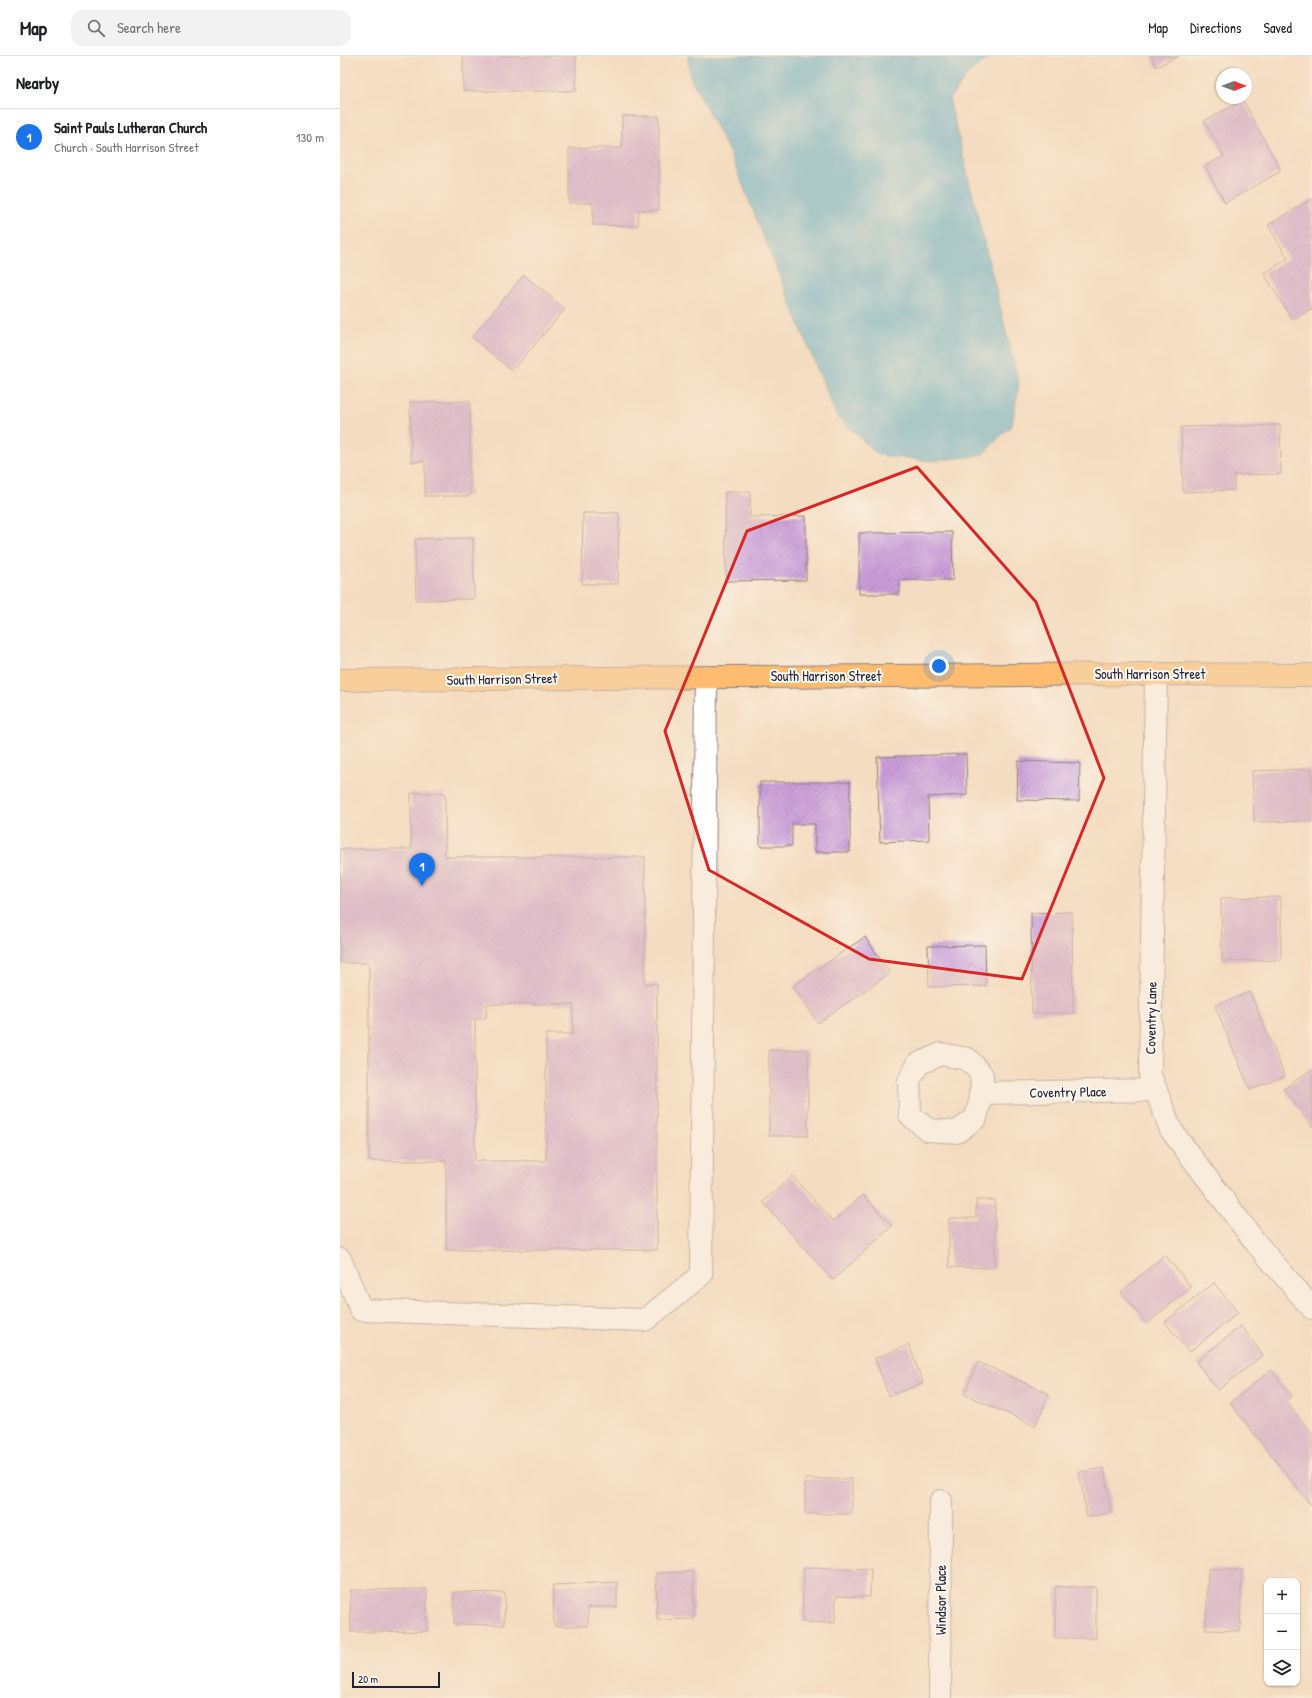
<!DOCTYPE html>
<meta charset="utf-8">
<style>
:root{--surface:#fff;--page:#f2f2f2;--text:#202124;--muted:#757577;--line:#e0e0e0;--accent:#1a73e8}
body{margin:0;font-family:"Patrick Hand",sans-serif;background:var(--page);color:var(--text)}
.controls{position:absolute;right:12px;bottom:12px;display:grid;overflow:hidden;border-radius:8px;box-shadow:0 1px 3px #0004}
.controls button{width:36px;height:36px;display:grid;place-items:center;padding:0;border:0;border-bottom:1px solid var(--line);background:var(--surface);color:var(--text);font:20px sans-serif}
.compass{position:absolute;left:876px;top:12px;width:36px;height:36px;border-radius:50%;background:var(--surface);box-shadow:0 1px 3px #0004;rotate:90deg}
.scale{position:absolute;left:12px;bottom:10px;width:88px;box-sizing:border-box;padding-left:4px;border:2px solid #22223b;border-top:0;font-size:11px;line-height:14px;white-space:nowrap;color:#22223b;-webkit-text-stroke:3px #fbf7ec;paint-order:stroke}
.you{position:absolute;left:599px;top:610px;width:14px;height:14px;margin:-10px;border:3px solid #fff;border-radius:50%;background:#1a73e8;box-shadow:0 0 0 6px #1a73e833}
.badge{display:grid;place-items:center;width:26px;height:26px;border-radius:50%;background:var(--accent);color:#fff;font-size:13px;font-weight:700}
.pin{position:absolute;translate:-50% -33px;filter:drop-shadow(0 1px 2px #0008)}
.pin::after{content:'';position:absolute;top:21px;width:14px;height:12px;background:inherit;clip-path:polygon(0 0,100% 0,50% 100%)}
.list{margin:0;padding:0;list-style:none}
h2{display:flex;justify-content:space-between;align-items:center;height:52px;margin:0;padding:0 16px;font-size:17px}
h2 small{font-size:13px;font-weight:400;color:var(--muted)}
.list li{display:grid;grid-template-columns:26px 1fr auto;gap:12px;align-items:center;box-sizing:border-box;height:56px;padding:0 16px;border-top:1px solid var(--line)}
.list b{display:block;font-size:15px;white-space:nowrap}
.list p{margin:0;font-size:13px;white-space:nowrap;color:var(--muted)}
.list em{font-size:13px;font-style:normal;color:var(--muted)}
.icon{flex:none;width:22px;height:22px;fill:none;stroke:currentColor;stroke-width:2;stroke-linecap:round;stroke-linejoin:round}
.map{position:relative;flex:none;width:972px;height:1642px;overflow:hidden}
header{display:flex;align-items:center;gap:24px;box-sizing:border-box;height:56px;padding:0 20px;background:var(--surface);border-bottom:1px solid var(--line)}
header strong{font-size:19px}
nav{display:flex;gap:22px;margin-inline-start:auto;font-size:14px}
.search{width:280px;height:36px;background:var(--page);display:flex;align-items:center;gap:10px;box-sizing:border-box;padding:0 14px;border-radius:12px;color:var(--muted);font-size:15px}
main{display:flex}
aside{flex:1;background:var(--surface)}
.map>svg:first-child{display:block}
.water{fill:#53afd1;stroke:#3a6886}
.building{fill:url(#building-hatch);fill-rule:evenodd}
.lines{fill:none;stroke-linecap:round;stroke-linejoin:round}
.minor-casing{stroke:#8b7f7e;stroke-width:24}
.major-casing{stroke:#8b7f7e;stroke-width:24}
.minor{stroke:#fff;stroke-width:22}
.major{stroke:#fdbc70;stroke-width:22}
.marked{fill:none;stroke:#d62828;stroke-width:3;stroke-linejoin:round}
.labels{text-anchor:middle;stroke-width:4;stroke-linejoin:round;paint-order:stroke}
.street-label{font-size:14px;fill:#22223b;stroke:#fbf7ec}
</style>
<header>
<strong>Map</strong>
<div class="search"><svg class="icon" aria-label="search" viewBox="0 0 24 24"><circle cx="10" cy="10" r="6"/><path d="M15 15l6 6"/></svg>Search here</div>
<nav><a>Map</a><a>Directions</a><a>Saved</a></nav>
</header>
<main>
<aside>
<h2>Nearby<small></small></h2>
<ul class="list">
<li><span class="badge">1</span><div><b>Saint Pauls Lutheran Church</b><p>Church · South Harrison Street</p></div><em>130 m</em></li>
</ul>
</aside>
<div class="map">
<svg width="972" height="1642" viewBox="0 0 972 1642">
<defs>
<pattern id="building-hatch" width="6" height="6" patternUnits="userSpaceOnUse"><rect width="6" height="6" fill="#cb9dd9"/><path d="M-1 1l2-2M0 6l6-6M5 7l2-2" fill="none" stroke="#a480b1"/></pattern>
</defs>
<rect width="100%" height="100%" fill="#fbf7ec"/>
<filter id="ink" filterUnits="userSpaceOnUse"><feTurbulence type="fractalNoise" baseFrequency=".025" numOctaves="2"/><feDisplacementMap in="SourceGraphic" scale="8" xChannelSelector="R" yChannelSelector="G"/><feConvolveMatrix kernelMatrix="1 2 1 2 8 2 1 2 1" color-interpolation-filters="sRGB"/></filter>
<filter id="wash" filterUnits="userSpaceOnUse"><feTurbulence type="fractalNoise" baseFrequency=".012" numOctaves="4" result="noise"/><feDisplacementMap in="SourceGraphic" scale="16" xChannelSelector="R" yChannelSelector="G"/><feGaussianBlur stdDeviation="0.9" result="paint"/><feColorMatrix in="noise" values="0 0 0 0 0 0 0 0 0 0 0 0 0 0 0 0 0 1.4 0 .05"/><feComposite in="paint" operator="in"/></filter>
<g filter="url(#wash)">
<rect width="100%" height="100%" fill="#f4dcc0"/>
<path class="water" d="M348,0H653L632,13L609,43L679,328L672,369L642,399L591,405L538,399L496,359L391,100L350,20Z"/>
<g id="blocks">
<path class="building" d="M123,0H236V35H123Z
M811,0H839L816,11Z
M903,44L941,115L885,147L865,110L884,100L864,65Z
M282,60H319V154H298V170L253,169V147H229V92H282Z
M972,143V255L971,253L952,264L924,217L948,203L928,169Z
M184,219L225,253L172,315L132,281Z
M130,345V440H85V405L71,406L70,346Z
M940,369L941,418L894,419V434L843,436L841,371Z
M385,436H410V461L466,460V524L386,525Z
M243,457H279L278,528H242Z
M612,476L613,524H560V538H519V477Z
M133,482L134,543L76,544L75,483Z
M626,698L627,739L588,741L589,784L540,786L537,701Z
M678,705L740,707L739,745L677,744Z
M972,713V765L914,766L912,715Z
M420,726H510V796H475V768H452V790H420Z
M71,737H105V801H305V928L317,927V1194H106V1105H29V907H0V793H71ZM146,948H233V978H206V1105H135V963H146Z
M941,841V904L882,905L881,842Z
M732,856L733,957H692L691,857Z
M525,881L550,917L478,967L453,930Z
M645,889L646,930L589,931L588,890Z
M910,936L945,1020L910,1034L875,950Z
M429,994H468V1080H429Z
M972,1013V1071L944,1033Z
M452,1120L493,1165L523,1139L552,1170L493,1224L423,1146Z
M636,1144H655V1212L609,1211V1162H636Z
M825,1199L851,1231L807,1268L781,1236Z
M874,1227L898,1257L849,1296L825,1266Z
M901,1270L923,1299L878,1334L856,1306Z
M569,1289L583,1327L549,1340L535,1302Z
M638,1306L709,1338L695,1370L624,1338Z
M931,1314L952,1340L946,1345L972,1377V1447L970,1448L890,1347Z
M764,1412L771,1457L747,1461L739,1416Z
M465,1423H512V1458H465Z
M464,1511L531,1513L530,1541L496,1540L495,1567L462,1566Z
M868,1513L902,1514L900,1575L866,1574Z
M353,1516L354,1563L317,1564L316,1517Z
M277,1526V1551H248V1570H214L213,1529Z
M715,1531H756V1582H715Z
M87,1533V1575L11,1576L10,1534Z
M114,1536L165,1537L164,1569L114,1568Z"/>
</g>
</g>
<g filter="url(#ink)">
<use href="#blocks" fill-opacity="0" stroke="#8b7f7e" stroke-width="1"/>
<g class="lines">
<g class="minor-casing">
<path id="minor" d="M816,618L810,1019L831,1074L916,1187L972,1252
M601,998L628,1003L642,1019L641,1041L636,1062L617,1076L588,1074L570,1059L569,1025L578,1008Z
M640,1037L816,1034
M0,1203L21,1254L305,1264L361,1219L366,621
M600,1642L601,1445"/>
</g>
<g class="major-casing">
<path id="major" d="M0,624L816,618L972,619"/>
</g>
<use href="#minor" class="minor"/>
<use href="#major" class="major"/>
</g>
</g>
<path d="M0 0H972V1642H0ZM577,411L696,546L764,722L682,923L529,903L369,814L325,675L407,475Z" fill="#f4dcc0" fill-opacity=".55" fill-rule="evenodd"/>
<path class="marked" d="M577,411L696,546L764,722L682,923L529,903L369,814L325,675L407,475Z"/>
<g class="labels">
<g class="street-label">
<text x="810" y="623">South Harrison Street</text>
<text x="486" y="625">South Harrison Street</text>
<text transform="translate(162 623) rotate(-1)" y="5">South Harrison Street</text>
<text transform="translate(811 962) rotate(-89)" y="5">Coventry Lane</text>
<text transform="translate(728 1036) rotate(-1)" y="5">Coventry Place</text>
<text transform="translate(601 1544) rotate(-90)" y="5">Windsor Place</text>
</g>
</g>
</svg>
<div class="controls">
<button>+</button>
<button>−</button>
<button><svg class="icon" aria-label="layers" viewBox="0 0 24 24"><path d="M12 4l9 5-9 5-9-5zM3 14l9 5 9-5"/></svg></button>
</div>
<svg class="compass" viewBox="-18 -18 36 36"><path d="M0-13l5 13h-10z" fill="#e53935"/><path d="M0 13l5-13h-10z" fill="#757577"/></svg>
<div class="scale">20 m</div>
<div class="you"></div>
<div class="pin badge" style="left:82px;top:830px">1</div>
</div>
</main>
